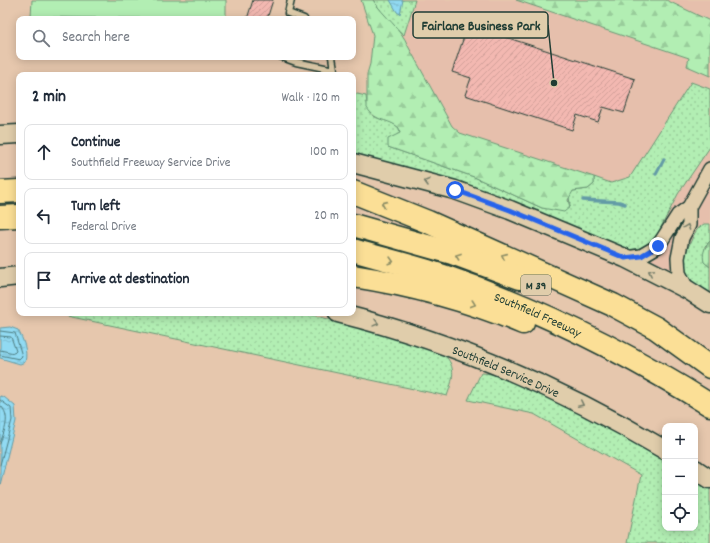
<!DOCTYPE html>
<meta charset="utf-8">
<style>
:root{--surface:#fff;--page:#f6f6f7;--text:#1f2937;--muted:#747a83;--line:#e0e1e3}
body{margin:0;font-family:Dekko,sans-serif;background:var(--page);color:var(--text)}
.controls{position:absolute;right:12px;bottom:12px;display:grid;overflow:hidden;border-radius:8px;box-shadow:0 2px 10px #0003}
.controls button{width:36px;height:36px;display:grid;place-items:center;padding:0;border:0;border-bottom:1px solid var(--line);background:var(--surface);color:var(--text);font:20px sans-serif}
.stop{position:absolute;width:12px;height:12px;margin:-9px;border:3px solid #2563eb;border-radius:50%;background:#fff}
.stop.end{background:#2563eb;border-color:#fff;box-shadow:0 1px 4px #0008}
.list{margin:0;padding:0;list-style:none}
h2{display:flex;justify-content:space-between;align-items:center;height:52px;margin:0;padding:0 16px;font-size:17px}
h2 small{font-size:13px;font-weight:400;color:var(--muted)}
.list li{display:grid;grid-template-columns:26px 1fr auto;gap:12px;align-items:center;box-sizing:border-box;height:56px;margin:0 8px 8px;padding:0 8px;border:1px solid var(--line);border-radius:8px}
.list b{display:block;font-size:15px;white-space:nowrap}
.list p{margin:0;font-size:13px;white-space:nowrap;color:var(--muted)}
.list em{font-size:13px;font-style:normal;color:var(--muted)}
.icon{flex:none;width:22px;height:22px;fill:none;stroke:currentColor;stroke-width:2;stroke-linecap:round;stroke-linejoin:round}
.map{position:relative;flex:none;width:710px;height:543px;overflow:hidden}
.search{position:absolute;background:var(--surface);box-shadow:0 2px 10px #0003;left:16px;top:16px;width:340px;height:44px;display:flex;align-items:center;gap:10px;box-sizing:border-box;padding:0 14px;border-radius:8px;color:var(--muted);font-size:15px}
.panel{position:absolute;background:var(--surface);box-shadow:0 2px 10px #0003;left:16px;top:72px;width:340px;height:244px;border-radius:8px}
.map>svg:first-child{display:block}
.built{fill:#e6bfac}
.grass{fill:url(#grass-dots);stroke:#689674}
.forest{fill:url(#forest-firs);stroke:#689674}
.pitch{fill:#b2eeb3;stroke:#689674}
.water{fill:url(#water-ripples);stroke:#639ba6}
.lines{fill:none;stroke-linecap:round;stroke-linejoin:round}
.shore{stroke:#4d7c80;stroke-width:1}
.stream{stroke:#639ba6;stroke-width:3.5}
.building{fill:url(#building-hatch);stroke:#1f3d34}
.lane-casing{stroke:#1f3d34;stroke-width:9}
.street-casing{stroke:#1f3d34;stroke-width:16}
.secondary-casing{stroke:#1f3d34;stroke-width:21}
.highway-casing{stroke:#1f3d34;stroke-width:25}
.lane{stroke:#e0cdab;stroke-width:6}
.street{stroke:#e0cdab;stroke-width:13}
.secondary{stroke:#e0cdab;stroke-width:18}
.highway{stroke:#fbdf96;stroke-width:22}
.oneway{stroke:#767e6a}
.oneway2{stroke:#8d8e65}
.route{stroke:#2563eb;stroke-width:5}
.labels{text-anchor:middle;stroke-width:4;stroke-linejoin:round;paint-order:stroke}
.shield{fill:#e0cdab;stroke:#596858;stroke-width:1}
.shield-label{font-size:12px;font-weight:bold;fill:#1f3d34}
.street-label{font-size:13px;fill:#1f3d34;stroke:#e0cdab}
.leader{fill:none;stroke:#1f3d34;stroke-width:1.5}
.callout-dot{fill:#1f3d34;stroke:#e0cdab;stroke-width:1.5}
.callout{fill:#e0cdab;stroke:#1f3d34;stroke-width:1.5}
.callout-label{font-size:14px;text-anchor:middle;font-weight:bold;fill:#1f3d34}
</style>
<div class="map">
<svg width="710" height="543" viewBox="0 0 710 543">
<defs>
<pattern id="grass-dots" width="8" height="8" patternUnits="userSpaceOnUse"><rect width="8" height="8" fill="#b2eeb3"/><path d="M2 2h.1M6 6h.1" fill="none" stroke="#99cd9b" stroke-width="1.8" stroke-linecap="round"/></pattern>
<pattern id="forest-firs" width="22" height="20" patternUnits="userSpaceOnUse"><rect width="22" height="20" fill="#b2eeb3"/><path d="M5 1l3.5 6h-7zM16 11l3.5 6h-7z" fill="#99cd9b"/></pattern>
<pattern id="water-ripples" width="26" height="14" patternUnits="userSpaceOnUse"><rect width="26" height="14" fill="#91daf2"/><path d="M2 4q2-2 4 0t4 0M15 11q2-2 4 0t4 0" fill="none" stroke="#7dbcd0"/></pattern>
<pattern id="building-hatch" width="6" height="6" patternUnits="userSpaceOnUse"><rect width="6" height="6" fill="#f3b8b1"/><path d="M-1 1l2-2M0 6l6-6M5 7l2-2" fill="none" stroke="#d09f99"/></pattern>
</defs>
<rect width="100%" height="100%" fill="#e6c7ad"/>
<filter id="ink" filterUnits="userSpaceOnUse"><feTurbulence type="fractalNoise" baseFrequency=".025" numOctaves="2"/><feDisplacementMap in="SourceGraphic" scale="8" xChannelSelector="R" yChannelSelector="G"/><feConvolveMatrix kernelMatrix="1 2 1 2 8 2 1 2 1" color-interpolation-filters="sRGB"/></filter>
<g filter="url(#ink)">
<path class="built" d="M366,0H710V296L498,193Z"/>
<path class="grass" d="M373,0H415L404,35L389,22Z
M691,82L710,89V147L678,194L658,233L650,243L640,248L628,250L353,156V93L366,96C369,127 382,113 399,128L400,133L388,147L474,177L542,208L570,207L569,195L573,191L588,189L594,184V177L611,183L630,177Z
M704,224H710V241L705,246L704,262L710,267V295C687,279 677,270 691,241C694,234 697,228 704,224Z
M67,313H304L365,328L444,354C457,368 453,379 447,396L67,316Z
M481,373C508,374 533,389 556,400C593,418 629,438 665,459V528H695V478L710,489V543H627L641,475L534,414L468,400Z"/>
<path class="forest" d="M361,0H373C383,16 402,29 408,46L452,126L460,133L594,177V184L588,189L573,191L568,200L570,207L564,212L542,208L474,177L388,147V139L400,133L399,128C388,118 377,123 367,108V74L370,64L373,35Z
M516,0H666L710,21V76L687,66L689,58Z
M710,241V267L704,262C702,254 704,248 710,241Z"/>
<path class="pitch" d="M32,0H226V19L31,17Z"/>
<path class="water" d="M390,0H403L400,14L397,12Z
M10,327L18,330C23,339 28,351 25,362L20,364L0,358V328Z
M0,396L4,397L15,406L16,421L0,485Z"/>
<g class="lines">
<path class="shore" d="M0,331L15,333L22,356L19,359L0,355
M0,336L11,337L16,351L14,353L0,350
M0,400L11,408L12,420L0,465
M0,405C12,416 4,431 0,444"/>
<path class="stream" d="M656,174L664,159
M583,200L619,202L625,204"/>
</g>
<path class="building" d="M253,0H273L267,19H247Z
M468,25L635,79L624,113L603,107L598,122L577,115L572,130L465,95L471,78L452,72Z"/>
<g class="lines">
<g class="lane-casing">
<path id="lane" d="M291,0L288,13L304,19
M282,57L296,62L334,70
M332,57L335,75"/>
</g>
<g class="street-casing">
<path id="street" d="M625,258L641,256L658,246L678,215L689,207L710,169
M688,290L679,273L678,258L682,238L689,225V207"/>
</g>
<g class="secondary-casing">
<g id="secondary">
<path d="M0,135L19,134"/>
<path d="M353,163L455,190L510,210L625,258L688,290L710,304"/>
<path d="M0,278L19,276"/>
<path id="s1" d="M338,313C454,342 563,389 665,450"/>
<path d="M695,469L710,479"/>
</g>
</g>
<g class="highway-casing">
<g id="highway">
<path d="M0,192L19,191"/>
<path d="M353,192L428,222L613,305L656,328L710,367"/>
<path d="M0,217L19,216"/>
<path d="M353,225L452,253L520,278"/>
<path id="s2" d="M353,250C383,259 414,266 443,276C538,308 626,352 710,405"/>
<path d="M353,276C411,285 468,300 523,323"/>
</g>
</g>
<use href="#lane" class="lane"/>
<use href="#street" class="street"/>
<use href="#secondary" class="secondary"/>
<use href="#highway" class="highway"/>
</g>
<defs><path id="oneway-chevron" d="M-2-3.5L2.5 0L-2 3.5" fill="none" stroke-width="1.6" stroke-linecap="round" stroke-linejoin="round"/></defs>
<g class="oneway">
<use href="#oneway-chevron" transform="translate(427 182) rotate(-165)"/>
<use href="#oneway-chevron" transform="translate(687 227) rotate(-70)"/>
<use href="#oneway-chevron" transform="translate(651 272) rotate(-153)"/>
<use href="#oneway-chevron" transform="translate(376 323) rotate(15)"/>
<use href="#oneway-chevron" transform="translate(581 404) rotate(26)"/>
</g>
<g class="oneway2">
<use href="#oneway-chevron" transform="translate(384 204) rotate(-157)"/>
<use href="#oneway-chevron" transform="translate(458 256) rotate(-160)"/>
<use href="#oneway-chevron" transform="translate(504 256) rotate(-156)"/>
<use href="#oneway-chevron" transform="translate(391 261) rotate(16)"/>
<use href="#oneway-chevron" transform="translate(473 304) rotate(19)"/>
</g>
</g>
<g class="lines" filter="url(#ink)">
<path class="route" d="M455,190L510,210L625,258L641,256L658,246"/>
</g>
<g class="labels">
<rect class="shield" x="521" y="275" width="30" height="20" rx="3"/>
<g class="shield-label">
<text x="536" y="289">M 39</text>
</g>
<g class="street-label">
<text dy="5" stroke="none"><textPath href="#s2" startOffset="196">Southfield Freeway</textPath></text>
<text dy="5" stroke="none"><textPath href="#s1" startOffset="178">Southfield Service Drive</textPath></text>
</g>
</g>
<path class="leader" d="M554 83L548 25"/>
<circle class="callout-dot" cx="554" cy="83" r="4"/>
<rect class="callout" x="413" y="12" width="135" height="26" rx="4"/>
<g class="callout-label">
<text x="481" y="30">Fairlane Business Park</text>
</g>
</svg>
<div class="controls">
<button>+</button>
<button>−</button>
<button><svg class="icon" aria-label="locate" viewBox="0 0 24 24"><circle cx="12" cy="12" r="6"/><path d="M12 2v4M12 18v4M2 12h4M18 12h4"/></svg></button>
</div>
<div class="stop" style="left:455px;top:190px"></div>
<div class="stop end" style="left:658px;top:246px"></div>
<div class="search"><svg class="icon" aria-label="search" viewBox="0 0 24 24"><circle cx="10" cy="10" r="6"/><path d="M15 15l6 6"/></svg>Search here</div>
<section class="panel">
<h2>2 min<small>Walk · 120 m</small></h2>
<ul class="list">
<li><svg class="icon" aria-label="ahead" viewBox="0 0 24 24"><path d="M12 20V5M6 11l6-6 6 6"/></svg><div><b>Continue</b><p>Southfield Freeway Service Drive</p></div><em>100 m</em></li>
<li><svg class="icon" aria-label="left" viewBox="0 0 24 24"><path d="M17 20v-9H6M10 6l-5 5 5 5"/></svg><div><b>Turn left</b><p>Federal Drive</p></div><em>20 m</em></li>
<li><svg class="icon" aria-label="arrive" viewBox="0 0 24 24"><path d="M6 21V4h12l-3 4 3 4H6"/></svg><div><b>Arrive at destination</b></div></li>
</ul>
</section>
</div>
